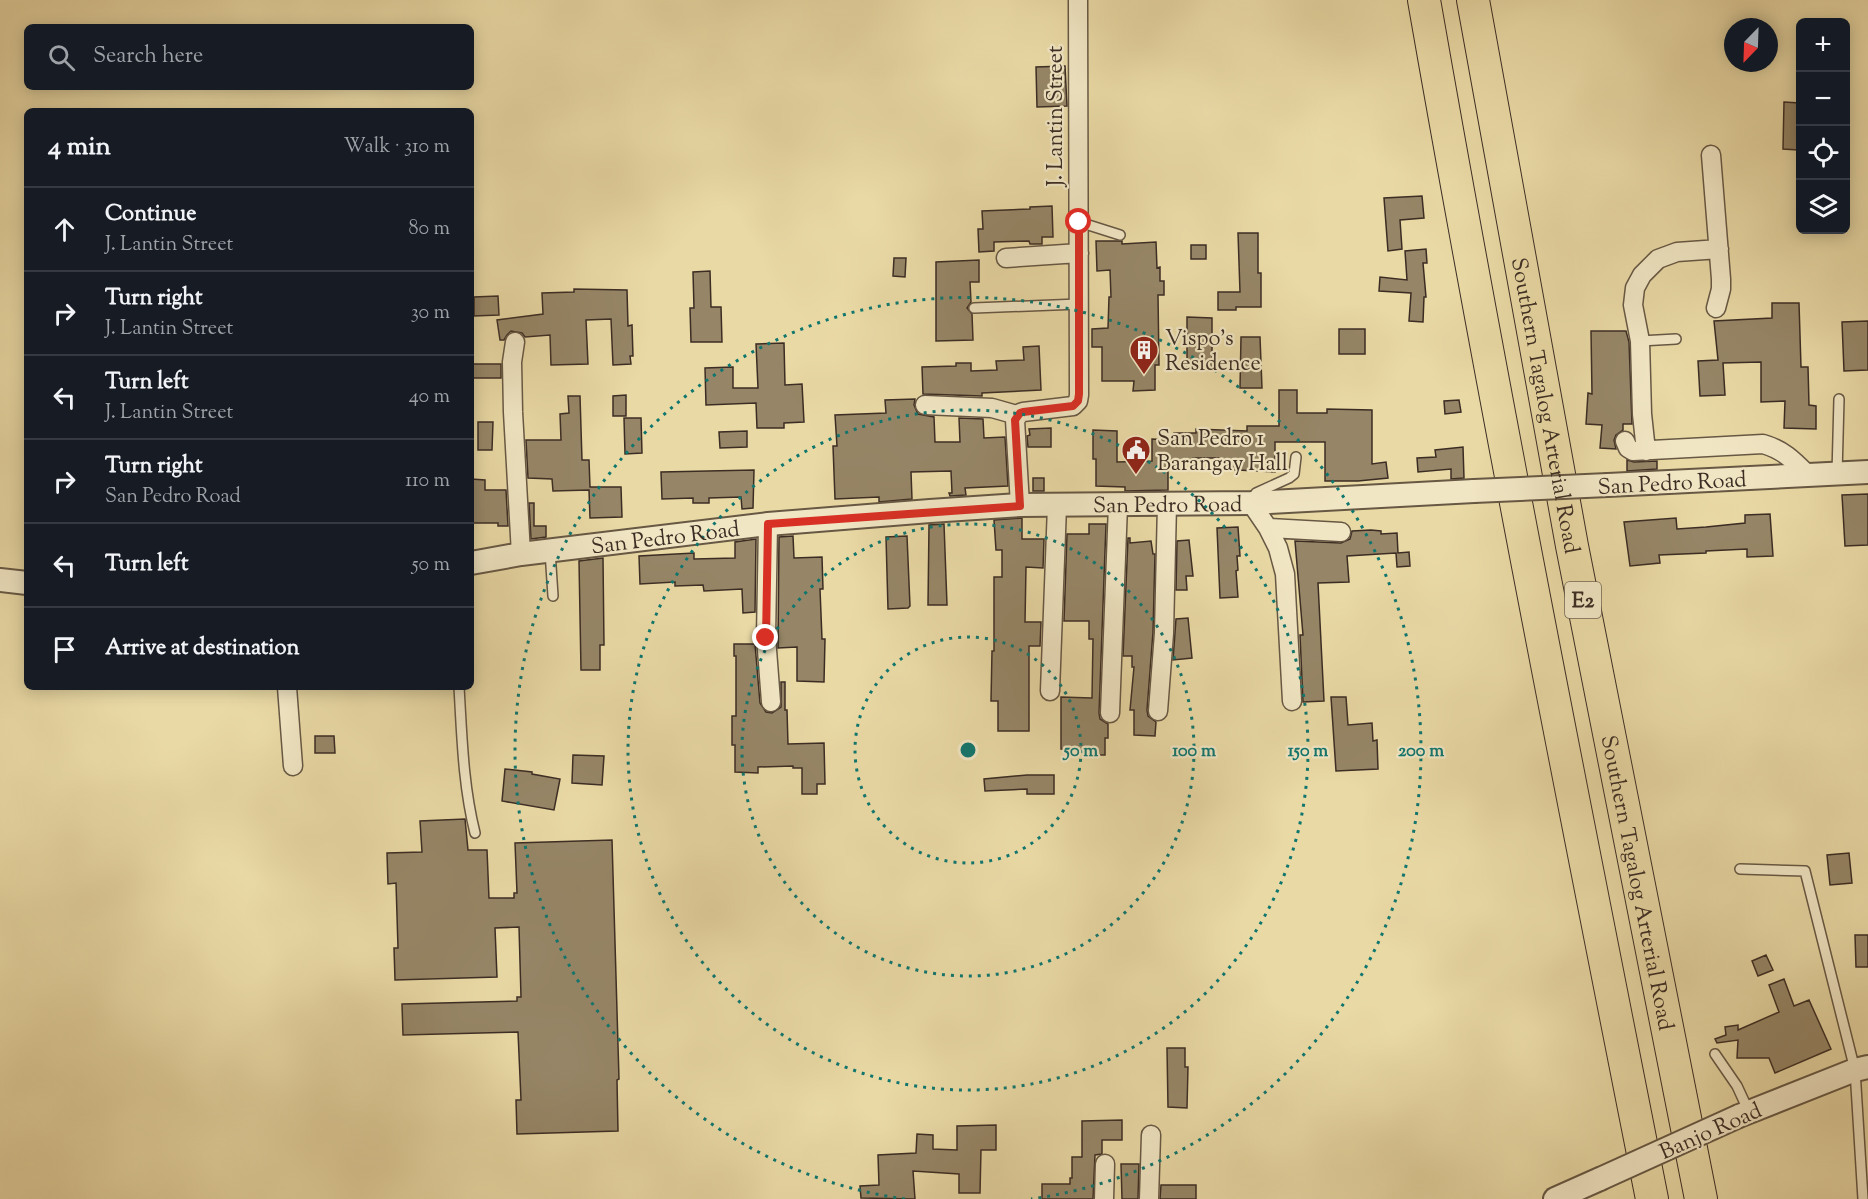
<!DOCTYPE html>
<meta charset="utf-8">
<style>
:root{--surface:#171b24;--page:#20242c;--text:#f1f3f6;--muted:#9ea1a6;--line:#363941}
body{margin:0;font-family:"Sorts Mill Goudy",serif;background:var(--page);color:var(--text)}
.controls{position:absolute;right:18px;top:18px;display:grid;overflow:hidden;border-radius:9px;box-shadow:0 3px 15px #0003}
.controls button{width:54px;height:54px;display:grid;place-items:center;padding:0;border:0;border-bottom:2px solid var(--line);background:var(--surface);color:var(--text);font:30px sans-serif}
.compass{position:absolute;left:1724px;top:18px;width:54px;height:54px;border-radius:50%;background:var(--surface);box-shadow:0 3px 15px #0003;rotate:203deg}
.stop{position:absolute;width:18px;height:18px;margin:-14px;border:4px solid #d93025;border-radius:50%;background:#fff}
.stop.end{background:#d93025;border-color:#fff;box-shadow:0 2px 6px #0008}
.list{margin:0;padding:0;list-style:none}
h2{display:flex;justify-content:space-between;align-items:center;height:78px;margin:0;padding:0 24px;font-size:26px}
h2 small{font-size:20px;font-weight:400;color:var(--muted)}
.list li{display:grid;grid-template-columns:39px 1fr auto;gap:18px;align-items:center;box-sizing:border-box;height:84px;padding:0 24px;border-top:2px solid var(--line)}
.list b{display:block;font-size:22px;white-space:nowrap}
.list p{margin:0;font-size:20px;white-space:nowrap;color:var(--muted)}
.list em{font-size:20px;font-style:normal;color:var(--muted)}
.icon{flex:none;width:33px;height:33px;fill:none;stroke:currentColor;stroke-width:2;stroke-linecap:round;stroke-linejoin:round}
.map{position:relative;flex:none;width:1868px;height:1199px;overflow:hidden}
.search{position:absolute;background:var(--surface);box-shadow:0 3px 15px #0003;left:24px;top:24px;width:450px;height:66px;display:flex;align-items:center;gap:15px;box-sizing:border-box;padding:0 21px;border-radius:9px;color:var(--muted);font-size:22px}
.panel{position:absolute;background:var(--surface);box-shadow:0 3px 15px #0003;left:24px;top:108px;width:450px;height:582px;border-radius:9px}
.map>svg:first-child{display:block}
.building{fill:#968667;stroke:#3c2d24;stroke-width:1.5}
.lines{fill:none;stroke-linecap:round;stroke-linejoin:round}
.service-casing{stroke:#675844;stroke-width:12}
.minor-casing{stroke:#675844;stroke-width:21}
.tertiary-casing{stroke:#675844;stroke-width:26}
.motorway-casing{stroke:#3c2d24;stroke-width:34}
.service{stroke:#f1e6c4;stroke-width:9}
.minor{stroke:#f1e6c4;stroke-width:18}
.tertiary{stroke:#f1e6c4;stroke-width:22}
.motorway{stroke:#e9d9a5;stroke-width:32}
.tertiary-bridge-casing{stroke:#675844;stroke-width:26;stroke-linecap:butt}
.tertiary-bridge{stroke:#f1e6c4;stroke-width:22}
.route{stroke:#d93025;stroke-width:8}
.ring{fill:none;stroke:#0f766e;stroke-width:3;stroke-dasharray:3 6}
.labels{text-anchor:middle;stroke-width:4.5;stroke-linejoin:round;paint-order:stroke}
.shield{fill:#f1e6c4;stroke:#726454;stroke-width:1.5}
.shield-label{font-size:21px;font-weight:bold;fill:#3c2d24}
.street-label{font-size:22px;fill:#3c2d24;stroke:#f1e6c4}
.poi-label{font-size:22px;fill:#3c2d24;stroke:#f1e6c4;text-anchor:start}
.centre{fill:#0f766e;stroke:#f1e6c4;stroke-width:3}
.ring-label{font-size:18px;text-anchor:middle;font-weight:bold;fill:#0f766e;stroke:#f1e6c4;stroke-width:4.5;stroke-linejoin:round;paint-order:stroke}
</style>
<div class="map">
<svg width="1868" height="1199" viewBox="0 0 1868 1199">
<rect width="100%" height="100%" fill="#e9d9a5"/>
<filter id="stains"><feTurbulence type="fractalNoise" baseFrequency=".00333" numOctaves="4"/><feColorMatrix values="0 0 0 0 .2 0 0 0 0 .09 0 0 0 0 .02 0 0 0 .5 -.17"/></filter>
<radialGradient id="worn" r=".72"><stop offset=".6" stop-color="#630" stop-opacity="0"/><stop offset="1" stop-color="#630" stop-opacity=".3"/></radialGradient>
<path class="building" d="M1065,66L1067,106L1037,107L1036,67Z
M1784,102L1799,103L1798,150L1783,149Z
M1422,196L1424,218L1400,220L1402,249L1388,251L1384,198Z
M1052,206L1053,237H1042V244H1030L1029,241L994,242V251L979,252L978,229H983L982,211L1030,209V207Z
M1238,233H1258V273H1261V307H1236V310H1218V292H1240Z
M1096,241H1122V244L1156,242L1157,268L1160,267V281H1164V295H1158L1159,365H1155V390L1133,391L1134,381H1102V347H1092V329L1108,328L1109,297H1111L1110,270L1097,271Z
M1191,245H1206V259H1191Z
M1426,249L1427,263H1423L1426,297H1424L1423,322L1409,321L1411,293L1379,291L1380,277L1407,280L1405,251Z
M894,258H906L905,277L893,276Z
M979,260V282H970L971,302L967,308L972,314L973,340L936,341V262Z
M710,271L711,307H721L722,342H691L690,308H694L693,272Z
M574,289L627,290L628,326L632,325L633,356H630L631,364L613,365L611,319L586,320L588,364L551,365L550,335L525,337L522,333L511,331L507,335L504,340H500L497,320L543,314L542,293L574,292Z
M498,296L499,315L474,316V297Z
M1772,303H1799L1801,367H1808L1809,405L1816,406V429L1784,428L1785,401L1761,402V362L1723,363L1725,395L1700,396L1698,361L1718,360L1714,321L1772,318Z
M1187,317L1212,318V367H1187Z
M1868,321V370L1844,371L1842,322Z
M1339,329H1365V354H1339Z
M1591,331H1626L1629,342L1632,424H1623V430L1616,435L1614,440L1616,449L1600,448L1602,425L1586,424L1588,393L1592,394Z
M1241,337H1260L1262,388H1240Z
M784,343L785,385L802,384L804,422L784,423V428H757L756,403L706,405L705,368L733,367V388H758L756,344Z
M1039,346L1041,390L982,393V396L923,394L922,367L956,366V363H971V371L997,370L996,361L1024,360L1023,347Z
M471,364H501V378H471Z
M1279,390H1297V413H1327V409L1372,410V464L1386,462L1388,478L1358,481H1325V442H1275V472L1218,469V458H1193V462H1173V465H1168V490L1125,491V487L1096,486V459H1093V430L1117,431V462L1152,461V439L1174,440V433H1196V429L1247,431V426H1279Z
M626,395V416H613V396Z
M568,396H580L582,460H589L590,487H621L622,517L590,518L589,490L553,491L552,479L528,478L526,440H561L560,414L569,413Z
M915,399L914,405L918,414L934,417L935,442H960L959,418L983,419L984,438L1005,437L1008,486L965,488L966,495L950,496L949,493H952L951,471L911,472L912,499L879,502V497L835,499L833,446H837L835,415L886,413L885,400Z
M1459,400L1461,412L1445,414L1444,401Z
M624,418H641L642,453L625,454Z
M478,422H493L492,450H478Z
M1051,428V447H1028L1027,436L1030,435L1029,429Z
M747,431V447L720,448L719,432Z
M1463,447L1464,478L1451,479V469L1418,472L1417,458L1436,457L1435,450Z
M1627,460L1634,462L1657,461V469L1627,471Z
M754,470L753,508L742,509L741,497L709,498V503H693V498L662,499L661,472Z
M1033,478H1044V491H1033Z
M471,479L485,480V490H506L508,526H498V523H471Z
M1868,494V545L1845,546L1842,495Z
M529,503H534V526H546V537L531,539Z
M1770,514L1773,556L1747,557V549L1706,551V553L1659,555L1660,563L1630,566L1624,522L1676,518L1677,529L1706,527L1745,523V515Z
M1022,518V539H1044L1043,568L1026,567L1025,622H1041L1040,646H1029V731H998V701H991L992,651H994V577H1002V550H996L994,520Z
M944,524L947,605H928L929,525Z
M1089,524H1106L1099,713L1100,719L1108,724V738H1105V755H1085V750L1061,749V697L1092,698L1093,639H1089V621H1064L1067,534H1089Z
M1238,527L1240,556H1237L1238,570L1236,571L1238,597L1220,598L1217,528Z
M1371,530L1381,531V534L1397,533L1398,553L1409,552L1410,566L1397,567L1396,553L1347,556L1349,582L1318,583L1324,701L1303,702L1300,635H1303L1295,541L1341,543L1350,539L1352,531Z
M793,536L794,558L822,557L823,589H820L822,639H825L824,682L797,681V647L778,648L779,537Z
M907,536L910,606L908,608L888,609L886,537Z
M1128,538H1130V543L1151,541L1153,554H1155L1153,632L1147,710L1148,716L1156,722L1155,736L1134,735V710H1130L1134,667H1132V656H1123Z
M756,539L755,612L743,613L742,589L704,591L703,585L675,586V582L640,584L639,556L694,553V559L735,558V542Z
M1189,540L1193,576H1186L1187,590H1176L1177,541Z
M603,558L604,645H600V670H581L579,561Z
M1188,618L1192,658L1173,660L1176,619Z
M734,644H755L760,703L766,712L772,713L781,707V682H785V710H787L788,744L824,743L825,784H817V794H802V768H793V766L758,767V773L735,772V745H732V716H736V656H734Z
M1331,697H1346L1348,725L1372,723L1373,741L1377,740L1378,769L1336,771Z
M315,736H334L335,753H315Z
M573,755L604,756L602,785L572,783Z
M505,769L532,772V774L560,779L554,810L502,801Z
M1027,775H1054V794H1027V789L985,791L984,779Z
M465,819L468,850H487L489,898H514V893H517L515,843L612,840L619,1079L617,1080L618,1131L517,1134L516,1100H521L518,1032L403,1035L402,1004L517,1001V997H521L519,927L495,928L497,977L395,980L394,948H398L396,883L388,884L387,853L422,852L420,821Z
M1849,853L1852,883L1830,885L1827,855Z
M1855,935H1868V967H1856Z
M1766,955L1773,970L1758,976L1752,961Z
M1784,979L1794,1006L1809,1000L1831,1049L1775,1073L1769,1058H1737L1738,1040L1717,1043L1715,1039L1726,1035L1725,1027L1738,1025V1030L1779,1012L1769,985Z
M1167,1048H1185V1067H1188L1187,1108L1168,1107Z
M1122,1120V1140H1102V1154L1095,1155L1093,1199H1042V1184H1070V1178H1072V1157H1082V1121Z
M996,1125V1150H981L980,1193H959V1174L913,1171L915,1199L861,1198L860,1186L879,1185L878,1155L916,1153L917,1134L933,1135V1149L957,1150V1126Z
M1121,1164H1139L1138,1199H1122Z
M1161,1185H1196V1199H1160Z"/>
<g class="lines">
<g class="service-casing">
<path id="service" d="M1079,222L1120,235
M974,308L1079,304
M1640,341L1676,339
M1837,474L1839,399
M1252,501L1256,493L1289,478L1294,474L1296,457
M550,551L553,596
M459,687C462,737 463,785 475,833
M1740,869L1805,871L1855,1070L1863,1199
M1715,1054L1737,1086L1749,1112"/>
</g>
<g class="minor-casing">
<path id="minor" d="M1711,155L1721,279V289L1716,308
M1006,258L1079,253
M515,342L512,362L513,412L521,554
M925,405L992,408L1017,415
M1625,441L1628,448L1633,451L1763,444C1784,450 1794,461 1809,476
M1646,451L1642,414L1640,341L1633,305L1635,288L1642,275L1658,259L1677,252L1719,249
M1251,503L1268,528L1278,548L1285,574L1292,701
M1020,505L1015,420L1020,413L1023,412L1073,406L1078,401L1079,395L1078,0
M768,524L766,637L771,702
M1268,528L1341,532
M287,687L293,766
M1050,691L1057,506
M1158,711L1164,633L1167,504
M1110,713L1118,505
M1104,1199L1105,1164
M1149,1199L1151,1135"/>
</g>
<g class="tertiary-casing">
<g id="tertiary">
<path d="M1608,485L1868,472"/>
<path id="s1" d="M471,563L521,554L768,524L930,511L1020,505L1251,503L1474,491"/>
<path d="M0,580L27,583"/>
<path d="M1739,1116L1855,1070L1868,1067"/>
<path d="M1555,1199L1600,1179"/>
</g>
</g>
<g class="motorway-casing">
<g id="motorway">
<path d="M1424,0C1494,401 1573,800 1652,1199"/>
<path id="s2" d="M1473,0L1572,546L1701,1199"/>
</g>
</g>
<use href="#service" class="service"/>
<use href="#minor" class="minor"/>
<use href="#tertiary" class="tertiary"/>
<use href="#motorway" class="motorway"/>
<g class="tertiary-bridge-casing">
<path id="tertiary-bridge" d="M1474,491L1608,485
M1600,1179L1739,1116"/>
</g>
<use href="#tertiary-bridge" class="tertiary-bridge"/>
</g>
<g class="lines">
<path class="route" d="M766,638L768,524L1020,506L1015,420L1020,413L1023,412L1073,406L1078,401L1079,394V222"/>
</g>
<g class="ring">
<circle cx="968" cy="750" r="113"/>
<circle cx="968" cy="750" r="226"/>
<circle cx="968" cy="750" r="340"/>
<path d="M905 1199A453 453 0 1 1 1031 1199"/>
</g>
<defs>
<g id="building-pin" transform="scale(1.5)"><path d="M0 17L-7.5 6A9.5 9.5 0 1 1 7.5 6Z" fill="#8f2418" stroke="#f1e6c4"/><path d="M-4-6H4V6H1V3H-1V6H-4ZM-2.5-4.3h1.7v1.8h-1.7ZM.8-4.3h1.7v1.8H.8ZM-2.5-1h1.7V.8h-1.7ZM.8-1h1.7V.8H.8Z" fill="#fff"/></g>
<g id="civic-pin" transform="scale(1.5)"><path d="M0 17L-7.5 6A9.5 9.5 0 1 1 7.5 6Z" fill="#8f2418" stroke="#f1e6c4"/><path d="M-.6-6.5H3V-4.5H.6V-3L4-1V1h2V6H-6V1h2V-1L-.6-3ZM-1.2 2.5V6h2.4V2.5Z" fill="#fff"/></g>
</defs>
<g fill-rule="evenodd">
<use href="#building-pin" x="1144" y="350"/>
<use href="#civic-pin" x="1136" y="450"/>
</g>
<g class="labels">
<rect class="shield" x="1565" y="582" width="36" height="36" rx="4.5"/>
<g class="shield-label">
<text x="1583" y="607">E2</text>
</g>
<g class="street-label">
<text transform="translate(1054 116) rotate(-90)" y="8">J. Lantin Street</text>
<text dy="8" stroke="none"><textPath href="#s2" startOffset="412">Southern Tagalog Arterial Road</textPath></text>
<text transform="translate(1672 482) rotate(-3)" y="8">San Pedro Road</text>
<text dy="8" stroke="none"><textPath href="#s1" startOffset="700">San Pedro Road</textPath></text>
<text dy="8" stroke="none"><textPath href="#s1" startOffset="196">San Pedro Road</textPath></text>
<text dy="8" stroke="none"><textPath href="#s2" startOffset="898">Southern Tagalog Arterial Road</textPath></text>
<text transform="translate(1710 1130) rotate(-24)" y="8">Banjo Road</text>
</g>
<g class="poi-label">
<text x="1165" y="345">Vispo's<tspan x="1165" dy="25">Residence</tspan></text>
<text x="1157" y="445">San Pedro 1<tspan x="1157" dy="25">Barangay Hall</tspan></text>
</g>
</g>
<circle cx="968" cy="750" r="9" class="centre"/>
<g class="ring-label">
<text x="1081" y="756">50 m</text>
<text x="1194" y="756">100 m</text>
<text x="1308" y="756">150 m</text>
<text x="1421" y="756">200 m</text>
</g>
<rect width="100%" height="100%" filter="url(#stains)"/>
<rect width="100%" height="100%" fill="url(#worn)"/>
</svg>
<div class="controls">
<button>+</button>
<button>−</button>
<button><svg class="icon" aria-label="locate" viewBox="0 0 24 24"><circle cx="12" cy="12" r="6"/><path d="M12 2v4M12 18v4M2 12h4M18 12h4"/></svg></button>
<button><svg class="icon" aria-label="layers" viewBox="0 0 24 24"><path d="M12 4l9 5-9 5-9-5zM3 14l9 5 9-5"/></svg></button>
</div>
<svg class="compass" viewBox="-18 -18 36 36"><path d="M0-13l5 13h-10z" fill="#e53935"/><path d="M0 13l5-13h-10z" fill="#9ea1a6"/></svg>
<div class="stop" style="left:1079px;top:222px"></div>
<div class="stop end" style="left:766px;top:638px"></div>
<div class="search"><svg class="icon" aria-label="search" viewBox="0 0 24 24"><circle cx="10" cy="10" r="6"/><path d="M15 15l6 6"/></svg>Search here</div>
<section class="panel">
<h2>4 min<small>Walk · 310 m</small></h2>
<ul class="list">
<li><svg class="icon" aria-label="ahead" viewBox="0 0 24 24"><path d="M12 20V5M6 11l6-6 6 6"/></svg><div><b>Continue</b><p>J. Lantin Street</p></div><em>80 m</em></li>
<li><svg class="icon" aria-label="right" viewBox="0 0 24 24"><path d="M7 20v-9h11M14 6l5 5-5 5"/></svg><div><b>Turn right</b><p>J. Lantin Street</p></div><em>30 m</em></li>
<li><svg class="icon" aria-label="left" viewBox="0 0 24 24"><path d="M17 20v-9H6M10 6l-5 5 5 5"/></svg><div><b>Turn left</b><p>J. Lantin Street</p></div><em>40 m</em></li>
<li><svg class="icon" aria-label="right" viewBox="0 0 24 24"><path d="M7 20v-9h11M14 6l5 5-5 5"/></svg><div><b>Turn right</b><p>San Pedro Road</p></div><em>110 m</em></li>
<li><svg class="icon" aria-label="left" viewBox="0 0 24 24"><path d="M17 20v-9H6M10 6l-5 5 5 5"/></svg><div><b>Turn left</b></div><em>50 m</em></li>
<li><svg class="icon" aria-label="arrive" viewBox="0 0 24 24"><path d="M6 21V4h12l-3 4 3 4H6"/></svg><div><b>Arrive at destination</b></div></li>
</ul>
</section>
</div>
